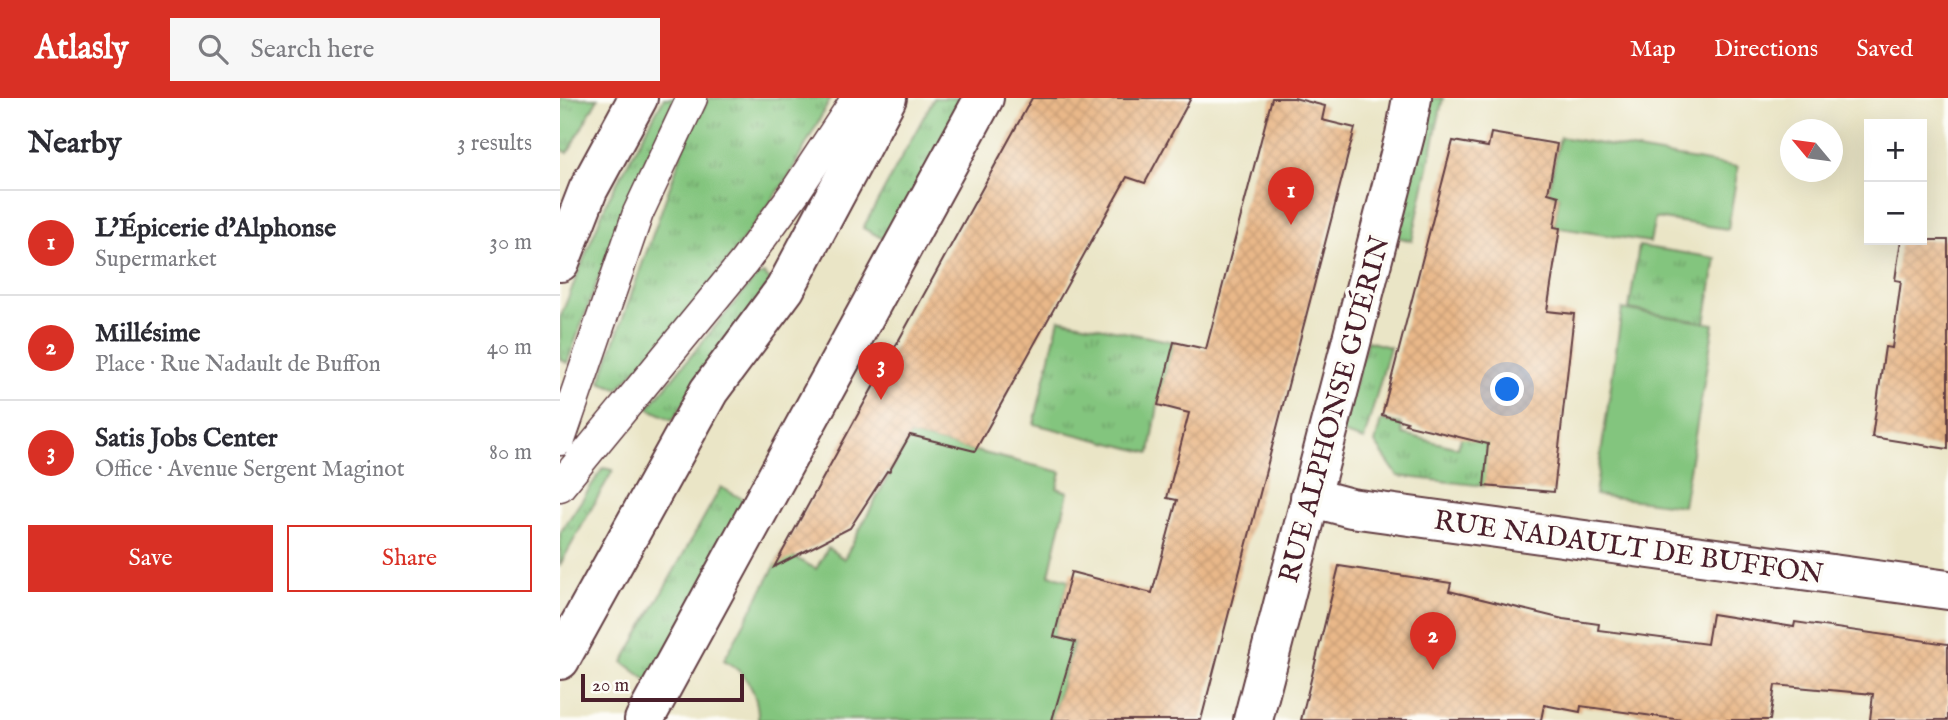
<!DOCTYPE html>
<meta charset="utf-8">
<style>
:root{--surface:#fff;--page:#f7f7f7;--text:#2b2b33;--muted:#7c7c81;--line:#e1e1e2;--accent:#d93025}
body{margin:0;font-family:"IM FELL English",serif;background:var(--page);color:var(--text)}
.controls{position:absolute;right:21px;top:21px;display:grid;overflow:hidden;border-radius:0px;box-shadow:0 7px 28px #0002}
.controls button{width:63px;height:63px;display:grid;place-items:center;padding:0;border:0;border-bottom:2px solid var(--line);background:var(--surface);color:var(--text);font:35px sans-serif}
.compass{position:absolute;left:1220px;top:21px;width:63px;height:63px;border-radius:50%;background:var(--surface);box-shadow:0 7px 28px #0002;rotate:299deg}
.scale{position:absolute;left:21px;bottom:18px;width:163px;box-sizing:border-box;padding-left:7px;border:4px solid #4a1f2b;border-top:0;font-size:19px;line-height:24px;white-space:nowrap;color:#4a1f2b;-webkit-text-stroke:5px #fdfcf7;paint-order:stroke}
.you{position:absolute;left:948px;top:292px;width:24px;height:24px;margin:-18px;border:5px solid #fff;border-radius:50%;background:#1a73e8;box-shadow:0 0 0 10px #1a73e833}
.badge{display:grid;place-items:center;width:46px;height:46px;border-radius:50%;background:var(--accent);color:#fff;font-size:23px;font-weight:700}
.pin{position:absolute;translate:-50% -58px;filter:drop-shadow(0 2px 4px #0008)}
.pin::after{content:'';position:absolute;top:37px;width:24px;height:21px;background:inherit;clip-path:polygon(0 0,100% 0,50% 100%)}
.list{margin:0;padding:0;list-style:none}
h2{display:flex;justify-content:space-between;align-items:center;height:91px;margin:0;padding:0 28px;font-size:30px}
h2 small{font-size:23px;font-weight:400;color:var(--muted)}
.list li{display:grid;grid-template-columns:46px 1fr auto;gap:21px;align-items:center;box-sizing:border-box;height:105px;padding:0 28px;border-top:2px solid var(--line)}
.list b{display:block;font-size:26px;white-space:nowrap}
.list p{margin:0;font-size:23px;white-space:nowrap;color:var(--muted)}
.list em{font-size:23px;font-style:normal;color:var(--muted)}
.actions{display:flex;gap:14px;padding:21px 28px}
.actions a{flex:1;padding:16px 0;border:2px solid var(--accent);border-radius:0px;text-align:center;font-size:24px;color:var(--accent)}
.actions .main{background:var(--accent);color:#fff}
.icon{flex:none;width:38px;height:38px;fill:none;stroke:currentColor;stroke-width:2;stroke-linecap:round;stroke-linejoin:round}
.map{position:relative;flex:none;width:1388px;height:622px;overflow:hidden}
header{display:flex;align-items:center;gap:42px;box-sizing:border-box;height:98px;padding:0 35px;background:var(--accent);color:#fff}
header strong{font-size:33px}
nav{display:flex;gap:38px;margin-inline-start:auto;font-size:24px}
.search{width:490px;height:63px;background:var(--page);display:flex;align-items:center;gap:18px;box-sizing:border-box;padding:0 24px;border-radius:0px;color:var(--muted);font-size:26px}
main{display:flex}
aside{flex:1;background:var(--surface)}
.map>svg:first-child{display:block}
.grass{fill:url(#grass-tufts);stroke:#667254;stroke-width:2}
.garden{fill:#83c57e;stroke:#667254;stroke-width:2}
.building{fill:url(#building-cross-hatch)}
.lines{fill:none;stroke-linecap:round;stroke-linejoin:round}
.service-casing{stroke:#623d42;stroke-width:33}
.pedestrian-casing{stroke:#623d42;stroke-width:42}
.minor-casing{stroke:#623d42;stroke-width:42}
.primary-casing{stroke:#623d42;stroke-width:42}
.service{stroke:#fff;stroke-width:30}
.pedestrian{stroke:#fff;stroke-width:38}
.minor{stroke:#fff;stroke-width:38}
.primary{stroke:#fff;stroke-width:38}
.labels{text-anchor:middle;stroke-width:7;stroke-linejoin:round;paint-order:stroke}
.street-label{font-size:28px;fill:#4a1f2b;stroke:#fdfcf7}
</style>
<header>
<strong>Atlasly</strong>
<div class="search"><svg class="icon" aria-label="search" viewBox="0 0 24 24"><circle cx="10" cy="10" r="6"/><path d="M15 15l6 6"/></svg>Search here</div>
<nav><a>Map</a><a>Directions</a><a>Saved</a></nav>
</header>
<main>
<aside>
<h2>Nearby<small>3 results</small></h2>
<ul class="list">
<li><span class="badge">1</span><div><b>L'Épicerie d'Alphonse</b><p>Supermarket</p></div><em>30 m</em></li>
<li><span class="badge">2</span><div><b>Millésime</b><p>Place · Rue Nadault de Buffon</p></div><em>40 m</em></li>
<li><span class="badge">3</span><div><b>Satis Jobs Center</b><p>Office · Avenue Sergent Maginot</p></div><em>80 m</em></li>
</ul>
<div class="actions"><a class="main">Save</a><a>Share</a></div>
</aside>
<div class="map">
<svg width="1388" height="622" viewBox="0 0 1388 622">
<defs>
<pattern id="grass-tufts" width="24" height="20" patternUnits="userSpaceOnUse" patternTransform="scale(1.75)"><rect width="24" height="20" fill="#83c57e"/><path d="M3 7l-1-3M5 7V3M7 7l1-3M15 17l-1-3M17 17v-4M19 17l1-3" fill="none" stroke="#6d9f67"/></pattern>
<pattern id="building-cross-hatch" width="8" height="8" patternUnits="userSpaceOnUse" patternTransform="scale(1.75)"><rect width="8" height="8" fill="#e9b889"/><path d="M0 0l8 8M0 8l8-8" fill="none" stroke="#c99e76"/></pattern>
</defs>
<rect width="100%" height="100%" fill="#fdfcf7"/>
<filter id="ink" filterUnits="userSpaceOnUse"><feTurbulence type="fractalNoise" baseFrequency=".0143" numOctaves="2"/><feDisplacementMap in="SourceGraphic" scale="14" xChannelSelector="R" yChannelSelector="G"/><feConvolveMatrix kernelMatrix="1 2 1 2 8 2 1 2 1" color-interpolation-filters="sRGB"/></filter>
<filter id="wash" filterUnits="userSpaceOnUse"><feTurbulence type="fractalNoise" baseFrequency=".00686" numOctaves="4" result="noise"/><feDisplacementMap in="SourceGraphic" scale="28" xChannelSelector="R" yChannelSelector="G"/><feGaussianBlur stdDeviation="1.57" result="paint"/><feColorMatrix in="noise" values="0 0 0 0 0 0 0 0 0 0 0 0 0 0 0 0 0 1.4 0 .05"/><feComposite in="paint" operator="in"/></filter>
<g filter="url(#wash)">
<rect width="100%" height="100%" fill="#eae5c6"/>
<path class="grass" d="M0,0H38L8,55L0,50Z
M104,0H116C71,85 41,175 7,265L0,261V220L48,101Z
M149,0H271L228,80L138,203L58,291L40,284L127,41Z
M374,0H419L335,147L303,130Z
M857,0H883L852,143L837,139Z
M1079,148L1156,160L1145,225L1069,211Z
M204,176L211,183L112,322L88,310L196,179Z
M499,221L614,244L598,307L590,355L474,326Z
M807,243L830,249L804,342L781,335Z
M917,284L966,288L924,388L838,378L815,345L821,322L841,326L843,336L898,350Z
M43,370L53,372L0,467V435Z
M161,389L195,408L95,588L63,564Z"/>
<path class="garden" d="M1000,39L1178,69L1168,131L1095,120L1090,144L994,129L999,98L988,95Z
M1062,211L1154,226L1123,408L1035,397Z
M350,337L501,374L497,390L508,394L489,477L509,482L494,539L514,544L492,622H198C199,596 186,574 164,562L223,453L256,471L268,450L284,461Z"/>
<g id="blocks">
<path class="building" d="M472,0H631L585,85L567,79L415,353L350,337L329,374L327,373L290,430L214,469Z
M712,0H734L765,8L762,22L795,30L641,622H492L515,544L494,539L511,474L592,495L617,402L607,400L629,315L598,307L614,244L646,251Z
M931,35L997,46L988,95L999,98L994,129L1000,130L987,213L1014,216L994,394L924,388L928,346L845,326L847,324L822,317L893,43L928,49Z
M1341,142H1388V351L1312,339L1325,249L1332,250L1341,183L1335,182Z
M779,468L891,485L889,493L1003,521L1039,526L1038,532L1147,546L1152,516L1234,529L1235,524L1388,546V622H1310L1313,596L1215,587L1210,622H1122L1021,608L1020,614L984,607L981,622H741Z"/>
</g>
</g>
<g filter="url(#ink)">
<use href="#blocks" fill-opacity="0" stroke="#623d42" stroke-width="2"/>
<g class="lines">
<g class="service-casing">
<path id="service" d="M0,342L78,115L132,0
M0,388L184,164L235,94L297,0"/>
</g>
<g class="pedestrian-casing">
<path id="pedestrian" d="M84,622L424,0"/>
</g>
<g class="minor-casing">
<path id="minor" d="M750,399L791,410L1388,492
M693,622L845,37L852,0"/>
</g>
<g class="primary-casing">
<path id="primary" d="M0,164L28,92L78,0
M0,562L149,293L225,191L327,0"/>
</g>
<use href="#service" class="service"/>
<use href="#pedestrian" class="pedestrian"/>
<use href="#minor" class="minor"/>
<use href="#primary" class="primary"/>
</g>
</g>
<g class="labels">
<g class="street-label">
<text transform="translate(773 311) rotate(-75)" y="10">RUE ALPHONSE GUÉRIN</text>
<text transform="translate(1069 448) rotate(8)" y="10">RUE NADAULT DE BUFFON</text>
</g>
</g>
</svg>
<div class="controls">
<button>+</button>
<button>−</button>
</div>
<svg class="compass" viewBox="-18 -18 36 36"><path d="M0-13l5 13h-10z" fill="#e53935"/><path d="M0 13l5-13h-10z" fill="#7c7c81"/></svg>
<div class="scale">20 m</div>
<div class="you"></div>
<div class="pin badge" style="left:731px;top:127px">1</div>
<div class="pin badge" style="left:873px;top:572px">2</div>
<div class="pin badge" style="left:321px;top:302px">3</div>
</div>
</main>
